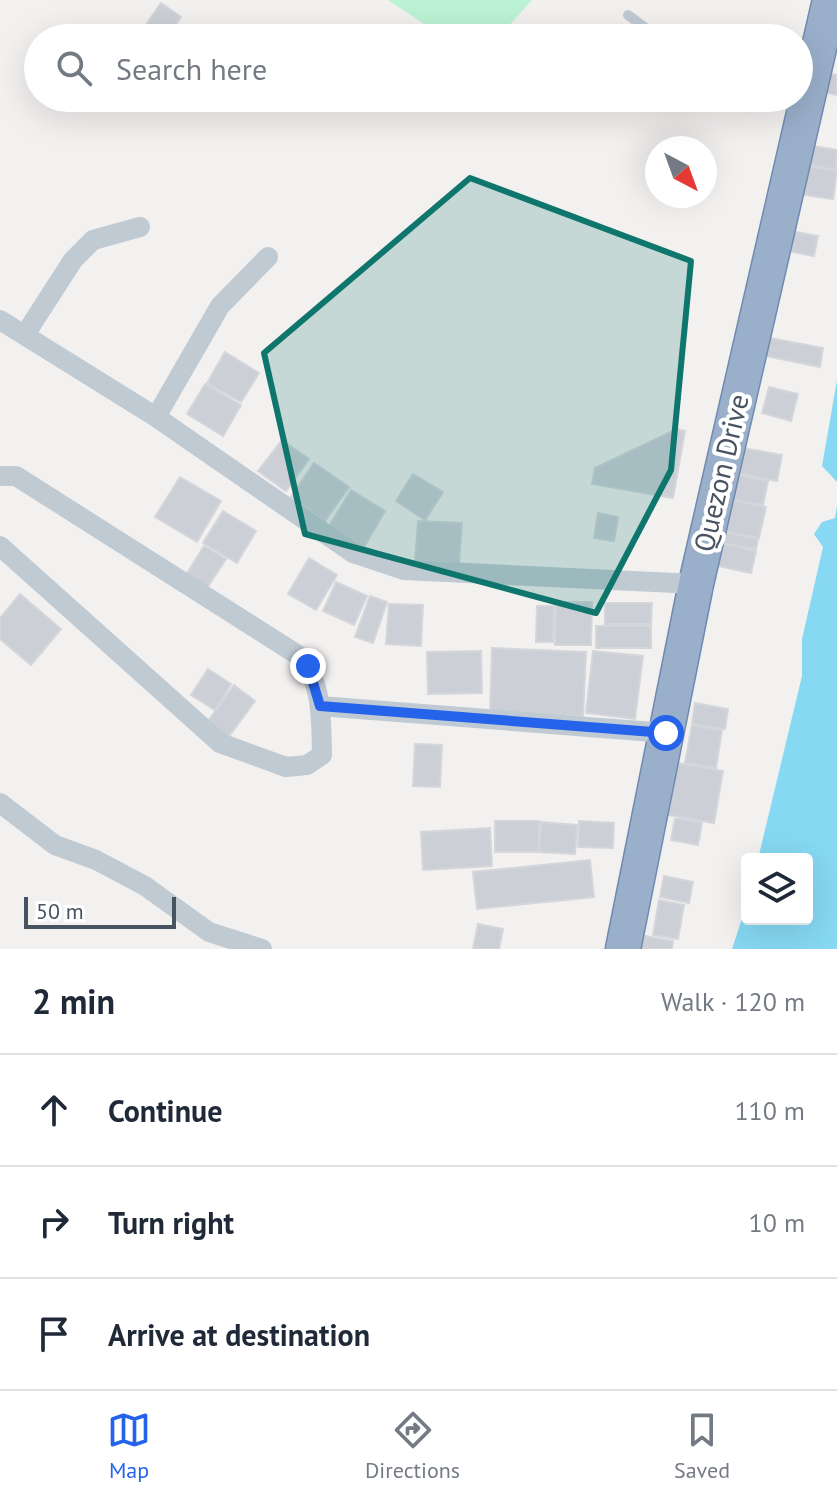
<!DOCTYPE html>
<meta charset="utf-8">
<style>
:root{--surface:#fff;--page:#f6f6f7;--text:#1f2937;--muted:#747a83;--line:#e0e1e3;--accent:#2563eb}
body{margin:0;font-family:"PT Sans",sans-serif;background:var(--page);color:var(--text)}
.controls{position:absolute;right:24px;bottom:24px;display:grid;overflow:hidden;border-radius:8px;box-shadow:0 8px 32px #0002}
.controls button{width:72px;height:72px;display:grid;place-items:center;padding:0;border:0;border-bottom:2px solid var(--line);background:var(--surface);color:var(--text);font:40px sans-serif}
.compass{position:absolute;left:645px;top:136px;width:72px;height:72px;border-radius:50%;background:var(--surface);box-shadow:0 8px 32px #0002;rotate:139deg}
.scale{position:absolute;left:24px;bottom:20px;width:152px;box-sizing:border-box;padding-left:8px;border:4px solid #475360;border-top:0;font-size:22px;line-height:28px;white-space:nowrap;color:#475360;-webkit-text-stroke:6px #fff;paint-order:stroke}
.stop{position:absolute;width:24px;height:24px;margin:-18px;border:6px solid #2563eb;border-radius:50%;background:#fff}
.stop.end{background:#2563eb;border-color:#fff;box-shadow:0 2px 8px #0008}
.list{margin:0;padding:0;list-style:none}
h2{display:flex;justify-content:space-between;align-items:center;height:104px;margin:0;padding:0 32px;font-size:34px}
h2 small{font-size:26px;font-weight:400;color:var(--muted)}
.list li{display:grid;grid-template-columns:52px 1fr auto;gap:24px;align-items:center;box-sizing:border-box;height:112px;padding:0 32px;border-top:2px solid var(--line)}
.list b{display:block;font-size:30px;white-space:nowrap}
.list em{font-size:26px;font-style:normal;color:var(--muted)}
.icon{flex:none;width:44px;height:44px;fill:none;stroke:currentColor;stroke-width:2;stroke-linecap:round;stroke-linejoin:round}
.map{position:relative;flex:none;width:837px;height:949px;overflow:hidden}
.search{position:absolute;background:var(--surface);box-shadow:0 8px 32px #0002;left:24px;right:24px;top:24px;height:88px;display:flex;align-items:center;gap:20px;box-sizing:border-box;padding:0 28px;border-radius:44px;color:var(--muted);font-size:30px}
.sheet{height:440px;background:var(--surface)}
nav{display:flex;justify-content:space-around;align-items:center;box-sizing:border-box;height:112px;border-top:2px solid var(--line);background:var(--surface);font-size:22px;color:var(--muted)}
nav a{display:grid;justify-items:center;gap:4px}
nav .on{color:var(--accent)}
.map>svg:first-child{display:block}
.green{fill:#bcf3d4}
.water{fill:#86d8f3}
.building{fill:#cccfd6;stroke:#d4d6dc;stroke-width:2}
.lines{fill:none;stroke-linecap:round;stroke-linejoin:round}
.trunk-casing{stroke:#708baf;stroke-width:37}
.service{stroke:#c0cad3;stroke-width:10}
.minor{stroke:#c0cad3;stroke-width:20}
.trunk{stroke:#9aafca;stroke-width:34}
.route{stroke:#2563eb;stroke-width:10}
.marked{fill:#0f766e;fill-opacity:0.2;stroke:#0f766e;stroke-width:6;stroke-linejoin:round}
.labels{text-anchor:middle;stroke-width:8;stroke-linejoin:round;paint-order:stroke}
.street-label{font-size:28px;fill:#475360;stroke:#fff}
</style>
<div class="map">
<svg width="837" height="949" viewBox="0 0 837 949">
<rect width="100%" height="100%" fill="#f3f1f0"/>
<path class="green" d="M388,0H532L498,38H445Z"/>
<path class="water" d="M837,380V482L822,466Z
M837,506V949H732L747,903V919H807V859H758L802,676V639L823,547L814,534L822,522L835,518Z"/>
<path class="building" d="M161,3L181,17L167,38H137Z
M827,73L837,75V95L822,92Z
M813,146L837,150L836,170L810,165Z
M809,166L837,171L833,199L804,195Z
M786,230L818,236L814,256L782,250Z
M770,338L823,348L820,367L766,356Z
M225,352L259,373L241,402L207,383Z
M205,384L241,405L223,436L187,414Z
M769,387L798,394L791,421L762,413Z
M677,429L685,431L673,498L592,484L595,468Z
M282,440L309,459L286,491L258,471Z
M742,448L782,455L777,481L737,473Z
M314,463L349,487L325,521L291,497Z
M413,474L443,492L425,520L396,501Z
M737,475L768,481L763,505L732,499Z
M180,477L221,501L197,542L155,517Z
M351,490L385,511L361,552L326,531Z
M731,500L766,507L759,538L724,531Z
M223,511L256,531L237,563L203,543Z
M598,513L618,517L614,541L594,538Z
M418,521L462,523L459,563L415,561Z
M724,532L758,539L756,549L722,543Z
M722,544L756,551L751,573L718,566Z
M204,546L226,559L205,591L184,578Z
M309,558L337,575L316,610L288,594Z
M336,582L367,596L354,625L323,611Z
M20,594L61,629L31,665L0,639V618Z
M370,596L387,602L373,643L355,637Z
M556,602H592L591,645H555Z
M605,603H652L651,624H605Z
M389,604L423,605L421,646L386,644Z
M537,606H554L553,642H536Z
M596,626H651V648H596Z
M492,648L586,652L583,716L490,713Z
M481,651L482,693L428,694L427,652Z
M593,651L643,656L635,719L586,713Z
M208,669L231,684L215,710L191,695Z
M234,685L255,701L227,739L206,724Z
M695,703L728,709L725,729L692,724Z
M692,725L722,730L716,768L685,763Z
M415,744L442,745L440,787L413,786Z
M677,763L723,771L714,823L668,815Z
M675,818L702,823L698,845L671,840Z
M495,821H539L538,852H495Z
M579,821L614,823L613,848L578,847Z
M541,822L577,825L575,854L539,852Z
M490,828L492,866L423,870L421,832Z
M590,860L594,897L477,909L473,872Z
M664,876L693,882L689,903L660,897Z
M659,900L684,905L678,939L653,935Z
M478,924L503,929L499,949H473Z
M640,935L673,941L672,949H638Z"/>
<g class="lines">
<g class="trunk-casing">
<path id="trunk" d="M623,949L696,584L830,0"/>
</g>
<path class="service" d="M628,15L659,38
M769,98L800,109"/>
<path class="minor" d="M0,320L156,417L353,553L404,570L696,584
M26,333L73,260L93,240L140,227
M156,417L220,306L268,257
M0,476H16L301,657C323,684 321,723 322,755L307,765L286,767L220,743L0,546
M320,706L666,733
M0,803L55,845L96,860L145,886L209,932L262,949"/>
<use href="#trunk" class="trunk"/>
</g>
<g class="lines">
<path class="route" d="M308,666L320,706L666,733"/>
</g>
<path class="marked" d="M470,178L691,261L671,470L596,613L305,534L264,353Z"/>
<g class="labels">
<g class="street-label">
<text transform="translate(721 473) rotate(-77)" y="10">Quezon Drive</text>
</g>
</g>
</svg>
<div class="controls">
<button><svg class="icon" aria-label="layers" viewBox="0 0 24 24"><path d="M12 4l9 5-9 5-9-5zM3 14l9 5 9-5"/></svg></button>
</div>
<svg class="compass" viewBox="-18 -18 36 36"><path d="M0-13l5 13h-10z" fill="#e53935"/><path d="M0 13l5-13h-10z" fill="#747a83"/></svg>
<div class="scale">50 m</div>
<div class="stop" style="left:666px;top:733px"></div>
<div class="stop end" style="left:308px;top:666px"></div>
<div class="search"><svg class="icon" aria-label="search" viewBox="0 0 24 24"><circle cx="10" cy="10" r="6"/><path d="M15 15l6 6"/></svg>Search here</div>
</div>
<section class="sheet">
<h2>2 min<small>Walk · 120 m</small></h2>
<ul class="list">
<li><svg class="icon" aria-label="ahead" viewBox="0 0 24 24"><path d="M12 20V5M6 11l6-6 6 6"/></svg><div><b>Continue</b></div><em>110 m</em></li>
<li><svg class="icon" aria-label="right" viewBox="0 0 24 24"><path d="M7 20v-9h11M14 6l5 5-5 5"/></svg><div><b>Turn right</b></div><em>10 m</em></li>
<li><svg class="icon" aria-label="arrive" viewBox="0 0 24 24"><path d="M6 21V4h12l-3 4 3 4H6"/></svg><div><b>Arrive at destination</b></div></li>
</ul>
</section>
<nav>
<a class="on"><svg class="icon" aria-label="map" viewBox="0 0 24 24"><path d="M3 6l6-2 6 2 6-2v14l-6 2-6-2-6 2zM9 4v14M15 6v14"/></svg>Map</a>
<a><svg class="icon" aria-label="directions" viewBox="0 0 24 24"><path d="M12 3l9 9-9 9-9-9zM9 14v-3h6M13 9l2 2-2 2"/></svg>Directions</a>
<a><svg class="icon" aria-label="saved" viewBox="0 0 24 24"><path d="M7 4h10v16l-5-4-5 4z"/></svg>Saved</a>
</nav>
